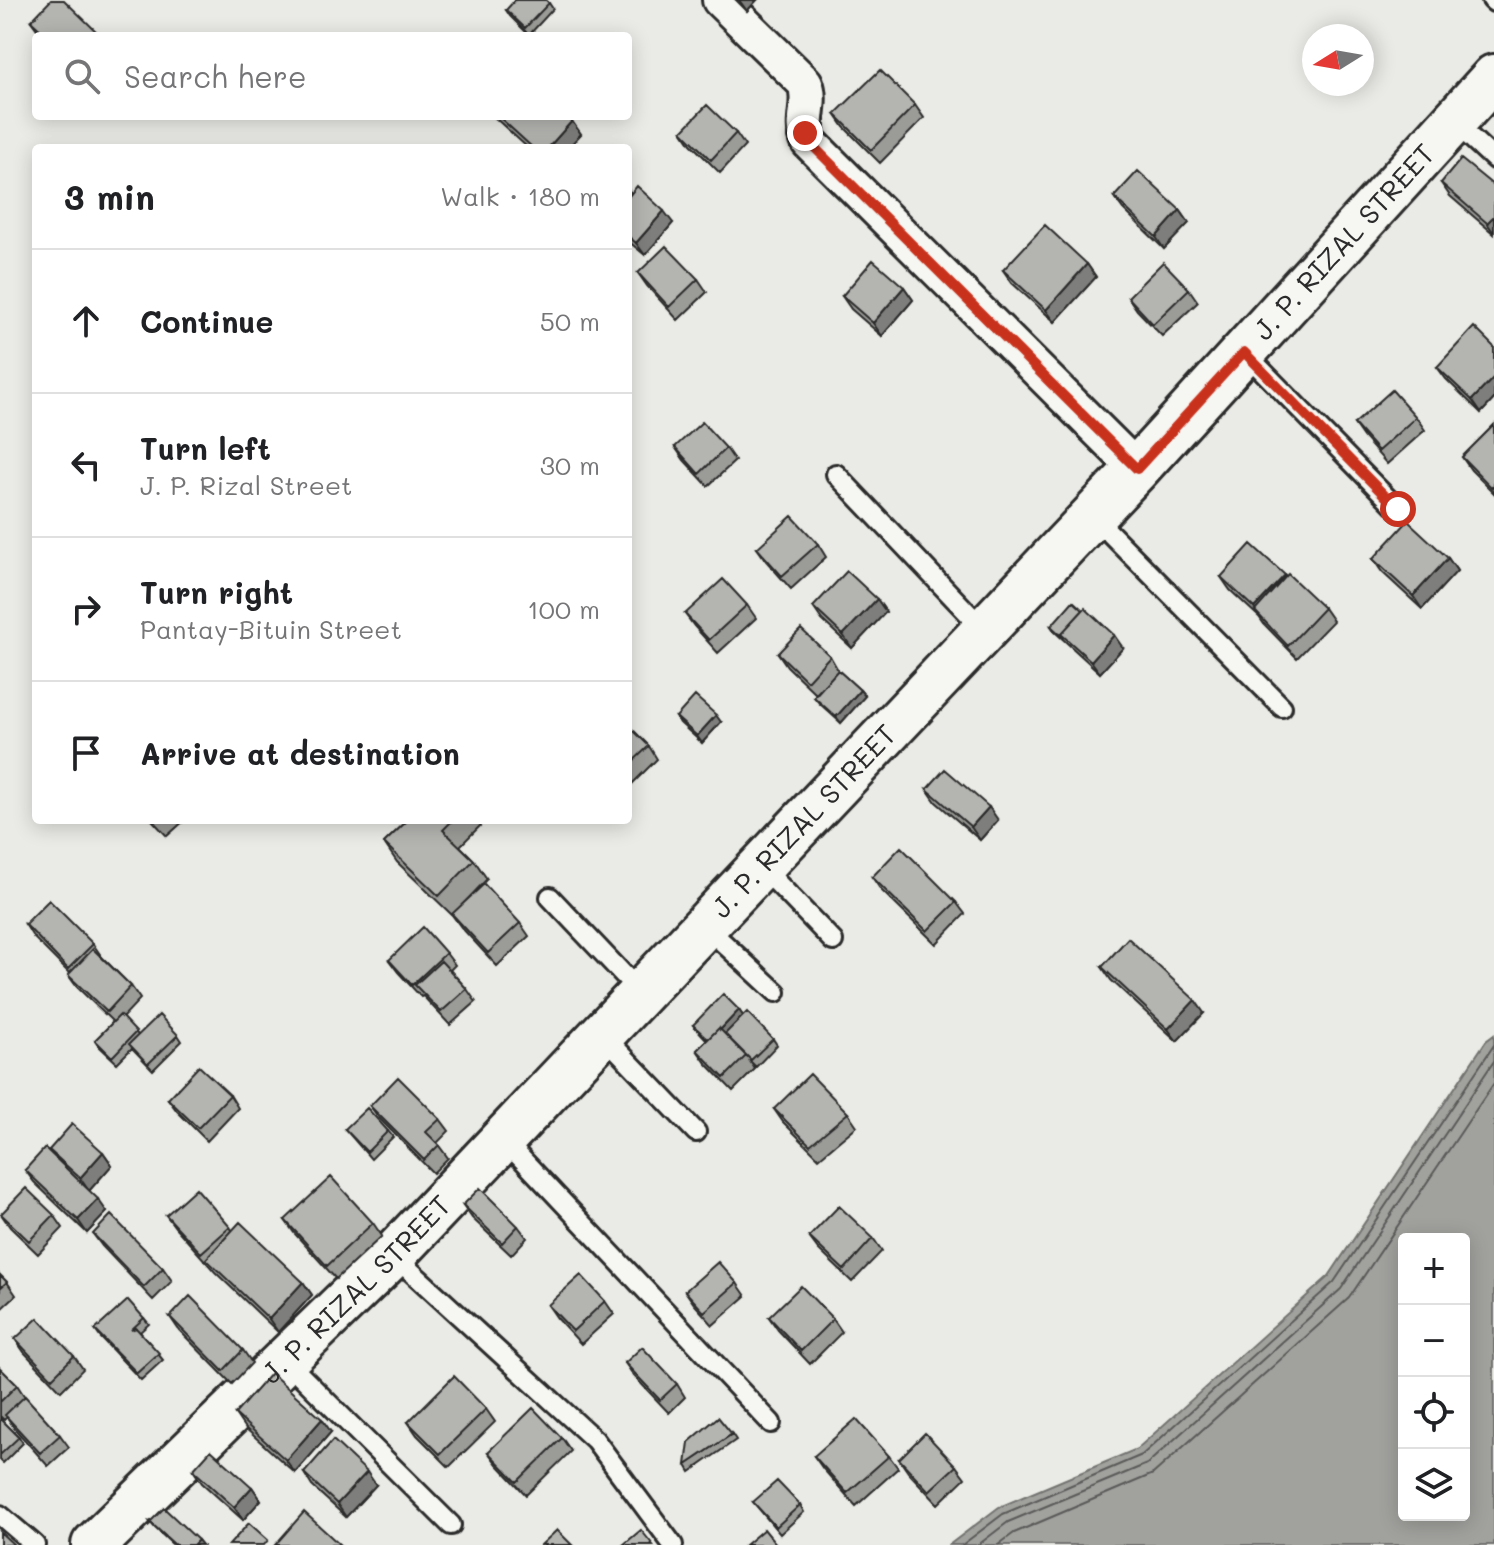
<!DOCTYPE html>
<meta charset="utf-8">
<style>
:root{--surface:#fff;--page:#f2f2f2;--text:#202124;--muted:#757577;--line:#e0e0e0}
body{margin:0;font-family:Mali,sans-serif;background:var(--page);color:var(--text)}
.controls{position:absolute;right:24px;bottom:24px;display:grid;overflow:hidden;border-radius:8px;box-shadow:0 4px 20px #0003}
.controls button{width:72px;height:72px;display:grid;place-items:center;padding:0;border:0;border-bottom:2px solid var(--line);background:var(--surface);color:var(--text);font:40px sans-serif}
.compass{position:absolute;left:1302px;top:24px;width:72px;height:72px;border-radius:50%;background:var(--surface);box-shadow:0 4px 20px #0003;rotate:259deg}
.stop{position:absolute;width:24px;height:24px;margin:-18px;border:6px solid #c8321e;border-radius:50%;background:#fff}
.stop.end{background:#c8321e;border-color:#fff;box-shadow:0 2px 8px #0008}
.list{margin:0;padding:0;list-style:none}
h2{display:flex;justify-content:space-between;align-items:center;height:104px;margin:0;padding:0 32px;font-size:34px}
h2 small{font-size:26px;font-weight:400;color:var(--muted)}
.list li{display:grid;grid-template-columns:52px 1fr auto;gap:24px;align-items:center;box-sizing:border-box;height:144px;padding:0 32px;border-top:2px solid var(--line)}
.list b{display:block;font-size:30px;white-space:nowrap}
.list p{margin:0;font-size:26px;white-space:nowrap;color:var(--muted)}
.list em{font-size:26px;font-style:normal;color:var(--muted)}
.icon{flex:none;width:44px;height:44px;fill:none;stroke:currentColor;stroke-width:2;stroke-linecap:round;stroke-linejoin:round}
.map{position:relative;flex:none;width:1494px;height:1545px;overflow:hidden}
.search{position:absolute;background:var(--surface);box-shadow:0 4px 20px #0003;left:32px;top:32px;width:600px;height:88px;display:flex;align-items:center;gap:20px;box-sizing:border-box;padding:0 28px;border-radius:8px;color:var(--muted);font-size:30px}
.panel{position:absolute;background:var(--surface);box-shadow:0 4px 20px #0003;left:32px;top:144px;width:600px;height:680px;border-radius:8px}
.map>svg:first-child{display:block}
.water{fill:#a1a19e;stroke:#727270;stroke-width:2;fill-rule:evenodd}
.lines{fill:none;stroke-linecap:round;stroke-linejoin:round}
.shore{stroke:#5a5a59;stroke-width:2}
.lane-casing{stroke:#2b2b2b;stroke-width:24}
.street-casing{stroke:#2b2b2b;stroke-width:40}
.secondary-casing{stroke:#2b2b2b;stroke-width:50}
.lane{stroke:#f6f6f2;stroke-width:18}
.street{stroke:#f6f6f2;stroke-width:34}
.secondary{stroke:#f6f6f2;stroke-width:44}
.wall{fill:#9b9b98;stroke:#2b2b2b;stroke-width:2}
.shaded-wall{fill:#7e7e7c;stroke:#2b2b2b;stroke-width:2}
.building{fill:#b4b4b1;stroke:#2b2b2b;stroke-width:2}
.route{stroke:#c8321e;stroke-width:10}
.labels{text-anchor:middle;stroke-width:6;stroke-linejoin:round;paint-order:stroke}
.street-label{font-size:28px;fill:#2b2b2b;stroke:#f6f6f2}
</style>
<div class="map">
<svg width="1494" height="1545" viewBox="0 0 1494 1545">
<rect width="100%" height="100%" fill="#eaeae6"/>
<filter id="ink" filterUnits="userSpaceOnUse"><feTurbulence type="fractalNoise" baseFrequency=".0125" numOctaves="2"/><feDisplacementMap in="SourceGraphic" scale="16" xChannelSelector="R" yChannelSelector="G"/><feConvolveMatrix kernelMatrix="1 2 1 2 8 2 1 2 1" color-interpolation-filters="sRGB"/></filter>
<g filter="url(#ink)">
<path class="water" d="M1494,1035V1545H949L999,1507L1137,1449L1329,1276L1486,1041ZM1404,1239H1464V1515H1404Z"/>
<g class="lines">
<path class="shore" d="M962,1545L1003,1514L1142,1455L1334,1282L1494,1045
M978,1545L1008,1522L1147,1464L1341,1289L1494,1061
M998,1545L1014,1533L1153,1474L1349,1298L1494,1083"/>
<g class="lane-casing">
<path id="lane" d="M1492,0L1494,2
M1454,122L1494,159
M1244,352L1398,509
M836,474L985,631
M1093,516L1282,707
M761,866L833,941
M550,897L641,993
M704,925L776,992
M602,1034L696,1132
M503,1139L771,1423
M393,1255L595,1440L673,1545
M286,1361L451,1525
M0,1515L35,1545"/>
</g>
<g class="street-casing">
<path id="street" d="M720,0L805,83C813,103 800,121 809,142L1137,469"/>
</g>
<g class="secondary-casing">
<g id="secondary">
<path id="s1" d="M94,1545L393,1255L1137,469L1494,77"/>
</g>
</g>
<use href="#lane" class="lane"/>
<use href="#street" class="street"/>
<use href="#secondary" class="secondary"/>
</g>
<path class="wall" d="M736,0H757L747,11Z
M549,3L553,9L529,35L510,16L506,10Z
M31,21L101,36H42Z
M915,105L924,118L880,163L844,127L835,114Z
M493,116H567L581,134L568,148H528Z
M682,131L736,133L745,146L720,173L691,144Z
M1441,183L1494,186V234L1450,196Z
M628,189L631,193L673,223L645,255L628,241Z
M1114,197L1180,210L1189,223L1164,249L1123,209Z
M1087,264L1096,277L1055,322L1012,283L1003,270Z
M638,273L698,279L707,292L678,320L647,286Z
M904,287L913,300L882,336L851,309L842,296Z
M1189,289L1198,302L1162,336L1137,310L1128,297Z
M1494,347V399L1481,413L1446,379L1437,367Z
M1416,417L1425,430L1387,464L1363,437L1354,424Z
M1494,425V493L1471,470L1462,457Z
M675,447L726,448L735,461L708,486L684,460Z
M818,544L826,557L791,589L766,561L757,548Z
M1448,558L1457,571L1422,609L1382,572L1373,559Z
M1221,577H1286L1324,608L1333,621L1297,658L1264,624L1259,617L1230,590Z
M877,599L886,612L852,648L822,620L813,607Z
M747,605L756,618L718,653L694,626L685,614Z
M1051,626L1123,648L1100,673L1055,632Z
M778,653L830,656L838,670L860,690L865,696L841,723L819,703L814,697L829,680L816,694L787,666Z
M676,717L721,722L702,743L680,723Z
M628,725L649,746L657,759L630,786L628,785Z
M927,789L998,820L980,840L936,802Z
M152,820H185L167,836Z
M408,820H486L460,846L474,860L487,879L461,906L520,923L529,936L497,966L461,927L452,915L397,862L384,843Z
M872,877L956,902L965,914L936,944L881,890Z
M25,924L93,944L102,957L131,986L140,999L122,1018L138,1035H178L182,1041L153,1070L132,1048L117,1063L100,1047L95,1040L113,1022L77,987L68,975L69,973L33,937Z
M446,953L455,965L450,970L467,989L476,1002L450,1025L423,996L421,997L398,972L389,960Z
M1102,967L1204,1013L1177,1041L1111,980Z
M739,1010L743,1016L773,1039L777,1045L756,1067L749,1060L755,1069L733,1091L706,1063L697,1050L707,1040L693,1025Z
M230,1095L238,1108L207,1141L177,1111L168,1099Z
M370,1106L440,1119L449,1131L437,1143L448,1158L433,1173L379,1118Z
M774,1109L848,1113L857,1126L819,1158L783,1122Z
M345,1129L388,1131L393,1137L371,1159Z
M49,1150L103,1152L112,1165L89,1191L107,1212L87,1233L34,1182L25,1170L54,1157Z
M463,1205L518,1226L527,1238L511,1255L472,1218Z
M1,1214L54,1215L63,1228L38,1254L10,1227Z
M166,1215L230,1227L232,1230L303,1282L312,1295L278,1332L215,1272L175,1227Z
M285,1220L373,1223L382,1236L336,1279L294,1233Z
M93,1234L163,1268L172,1281L153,1300L102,1246Z
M809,1237L873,1238L882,1251L852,1282L818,1249Z
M0,1275L7,1282L16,1295L0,1310Z
M737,1283L746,1296L713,1325L694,1304L685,1291Z
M605,1301L614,1314L581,1344L557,1318L548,1305Z
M170,1317L243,1350L252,1363L232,1384L179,1330Z
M769,1317L833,1319L842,1332L810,1364L778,1330Z
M144,1318L149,1324L140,1332L163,1360L141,1380L100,1337L95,1330Z
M15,1339L74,1356L83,1369L61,1391L24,1352Z
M625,1363L677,1384L685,1397L669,1413L634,1376Z
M0,1368L17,1385L25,1397L60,1435L69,1447L48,1466L14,1428L7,1417L4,1420L0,1416Z
M486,1409L495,1422L449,1467L417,1435L408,1422Z
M235,1414L331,1432L295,1473L244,1427Z
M0,1418L19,1437L23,1443L3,1463L0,1460Z
M732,1434L736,1440L690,1472L686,1465Z
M562,1438L571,1451L526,1495L497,1464L488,1452Z
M814,1456H889L898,1468L856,1506L823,1469Z
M899,1459L956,1466L965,1478L938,1504L908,1472Z
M193,1470L252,1487L261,1500L243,1520L202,1483Z
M304,1473L376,1485L346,1517L312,1486Z
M753,1502L800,1505L804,1512L780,1534Z
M150,1522L198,1540L202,1545H173L155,1528Z"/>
<path class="shaded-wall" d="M739,0H757L747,11Z
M572,121L581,134L568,148H548Z
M1180,210L1189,223L1164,249L1156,237Z
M664,211L673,223L645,255L636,243Z
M1494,216V233L1487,223Z
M1087,264L1096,277L1055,322L1046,310Z
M904,287L913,300L882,336L873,323Z
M1494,377V399L1481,413L1472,400Z
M1448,558L1457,571L1422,609L1413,596Z
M1285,575L1294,588L1260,617L1254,608Z
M877,599L886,612L852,648L843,635Z
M1114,635L1123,648L1100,673L1091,661Z
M860,690L865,696L841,723L836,717Z
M716,715L721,722L702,743L697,736Z
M989,807L998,820L980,840L971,827Z
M1195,1000L1204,1013L1177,1041L1168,1029Z
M739,1010L743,1016L714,1048L710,1041Z
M103,1152L112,1165L89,1191L80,1178Z
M98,1199L107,1212L87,1233L78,1220Z
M303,1282L312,1295L278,1332L269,1319Z
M322,1419L331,1432L295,1473L286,1460Z
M367,1472L376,1485L346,1517L337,1504Z
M252,1487L261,1500L243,1520L234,1507Z
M198,1540L202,1545H193Z"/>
<path class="building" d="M51,0H64L101,36H47L31,21Z
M515,0H546L549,3L525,28L506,10Z
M880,70L915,105L871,150L835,114Z
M707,105L736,133L711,160L682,131Z
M498,116H567L572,121L548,148H533Z
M1461,159L1494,186V216L1487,223L1441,183Z
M1138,171L1180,210L1156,237L1114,197Z
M637,186L664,211L636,243L628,236V197Z
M1045,225L1087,264L1046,310L1003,270Z
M666,246L698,279L669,307L638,273Z
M873,260L904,287L873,323L842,296Z
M1163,262L1189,289L1153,324L1128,297Z
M1474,327L1494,347V377L1472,400L1437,367Z
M1392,390L1416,417L1378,451L1354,424Z
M702,422L726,448L699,474L675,447Z
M1494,425V486L1492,488L1462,457Z
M792,516L818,544L782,576L757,548Z
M1408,521L1448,558L1413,596L1373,559Z
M1251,544L1285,575L1254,608L1221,577Z
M847,571L877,599L843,635L813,607Z
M1288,574L1324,608L1288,646L1255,611Z
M723,579L747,605L709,640L685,614Z
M1073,601L1083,610L1061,634L1064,638L1051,626Z
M1085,608L1114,635L1091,661L1061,634Z
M801,629L830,656L807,681L778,653Z
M838,670L860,690L836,717L814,697Z
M695,696L716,715L697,736L676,717Z
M628,725L649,746L628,766Z
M945,769L989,807L971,827L927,789Z
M408,820H453L443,830L474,860L439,896L384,843Z
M901,847L956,902L927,931L872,877Z
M484,884L520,923L488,953L452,914Z
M49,900L93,944L68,969L25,924Z
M423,927L446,953L412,985L389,960Z
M1128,938L1195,1000L1168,1029L1102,967Z
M93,949L131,986L107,1012L68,975Z
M441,961L467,989L441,1012L415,985Z
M723,994L739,1010L720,1030L719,1028L708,1039L693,1025Z
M747,1012L773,1039L751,1060L725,1034Z
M120,1015L136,1032L112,1057L95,1040Z
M159,1015L178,1035L148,1064L129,1044Z
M719,1028L746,1056L724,1078L697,1050Z
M199,1066L230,1095L198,1128L168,1099Z
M810,1074L848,1113L810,1145L774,1109Z
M398,1077L440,1119L426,1132L439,1145L424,1160L370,1106Z
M367,1108L388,1131L367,1152L345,1129Z
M72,1124L103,1152L80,1178L49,1150Z
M45,1148L98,1199L78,1220L25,1170Z
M331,1177L373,1223L327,1266L285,1220Z
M26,1188L54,1215L29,1241L1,1214Z
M196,1188L230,1227L201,1253L166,1215Z
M480,1188L518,1226L502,1243L463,1205Z
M839,1206L873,1238L844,1270L809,1237Z
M111,1215L163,1268L144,1287L93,1234Z
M240,1222L303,1282L269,1319L206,1259Z
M718,1262L737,1283L704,1312L685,1291Z
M0,1275L7,1282L0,1288Z
M581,1275L605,1301L573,1331L548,1305Z
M801,1286L833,1319L801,1351L769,1317Z
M190,1296L243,1350L223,1371L170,1317Z
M128,1300L144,1318L131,1330L136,1328L159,1353L137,1373L95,1330Z
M38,1318L74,1356L52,1378L15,1339Z
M642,1347L677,1384L660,1400L625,1363Z
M0,1368L17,1385L0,1402Z
M271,1373L322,1419L286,1460L235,1414Z
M454,1376L486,1409L440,1454L408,1422Z
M25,1396L60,1435L40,1453L5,1415Z
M533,1408L562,1438L517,1482L488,1452Z
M718,1417L732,1434L686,1465L689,1442Z
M0,1418L19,1437L0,1455Z
M856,1419L889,1456L847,1493L814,1456Z
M925,1433L956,1466L929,1491L899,1459Z
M333,1440L367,1472L337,1504L304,1473Z
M211,1450L252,1487L234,1507L193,1470Z
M777,1481L800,1505L776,1527L753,1502Z
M164,1508L198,1540L193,1545H175L150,1522Z
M304,1512L340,1545H275Z
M249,1523L268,1540L264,1545H229Z
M764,1529L777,1545H745Z
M557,1530L572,1545H541Z
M641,1530L653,1545H623Z
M0,1532L13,1544L12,1545H0Z"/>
</g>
<g class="lines" filter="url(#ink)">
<path class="route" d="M805,133L809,142L1137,469L1244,352L1398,509"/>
</g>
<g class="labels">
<g class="street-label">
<text dy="10" stroke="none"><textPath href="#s1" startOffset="1806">J. P. RIZAL STREET</textPath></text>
<text dy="10" stroke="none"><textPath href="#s1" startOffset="1014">J. P. RIZAL STREET</textPath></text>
<text dy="10" stroke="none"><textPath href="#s1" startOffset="366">J. P. RIZAL STREET</textPath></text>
</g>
</g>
</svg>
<div class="controls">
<button>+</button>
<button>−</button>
<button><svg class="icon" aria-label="locate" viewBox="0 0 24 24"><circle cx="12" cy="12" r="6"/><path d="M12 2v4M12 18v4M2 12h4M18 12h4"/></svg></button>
<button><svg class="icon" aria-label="layers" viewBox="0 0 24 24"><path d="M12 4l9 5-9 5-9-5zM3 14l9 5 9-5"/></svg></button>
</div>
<svg class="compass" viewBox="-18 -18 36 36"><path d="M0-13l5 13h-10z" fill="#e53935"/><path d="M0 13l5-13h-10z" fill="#757577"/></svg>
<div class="stop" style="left:1398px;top:509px"></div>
<div class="stop end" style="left:805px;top:133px"></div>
<div class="search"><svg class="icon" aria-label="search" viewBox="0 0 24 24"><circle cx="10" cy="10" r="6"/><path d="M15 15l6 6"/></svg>Search here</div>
<section class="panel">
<h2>3 min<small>Walk · 180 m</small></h2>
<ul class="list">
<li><svg class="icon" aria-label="ahead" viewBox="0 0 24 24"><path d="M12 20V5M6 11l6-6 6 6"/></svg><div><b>Continue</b></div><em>50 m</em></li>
<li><svg class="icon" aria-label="left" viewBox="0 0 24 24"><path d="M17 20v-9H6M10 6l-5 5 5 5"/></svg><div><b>Turn left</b><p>J. P. Rizal Street</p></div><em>30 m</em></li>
<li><svg class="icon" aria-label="right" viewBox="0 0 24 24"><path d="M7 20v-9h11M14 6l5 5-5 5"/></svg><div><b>Turn right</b><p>Pantay-Bituin Street</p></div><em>100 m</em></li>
<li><svg class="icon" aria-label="arrive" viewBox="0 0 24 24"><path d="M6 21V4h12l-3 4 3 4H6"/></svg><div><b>Arrive at destination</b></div></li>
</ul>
</section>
</div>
